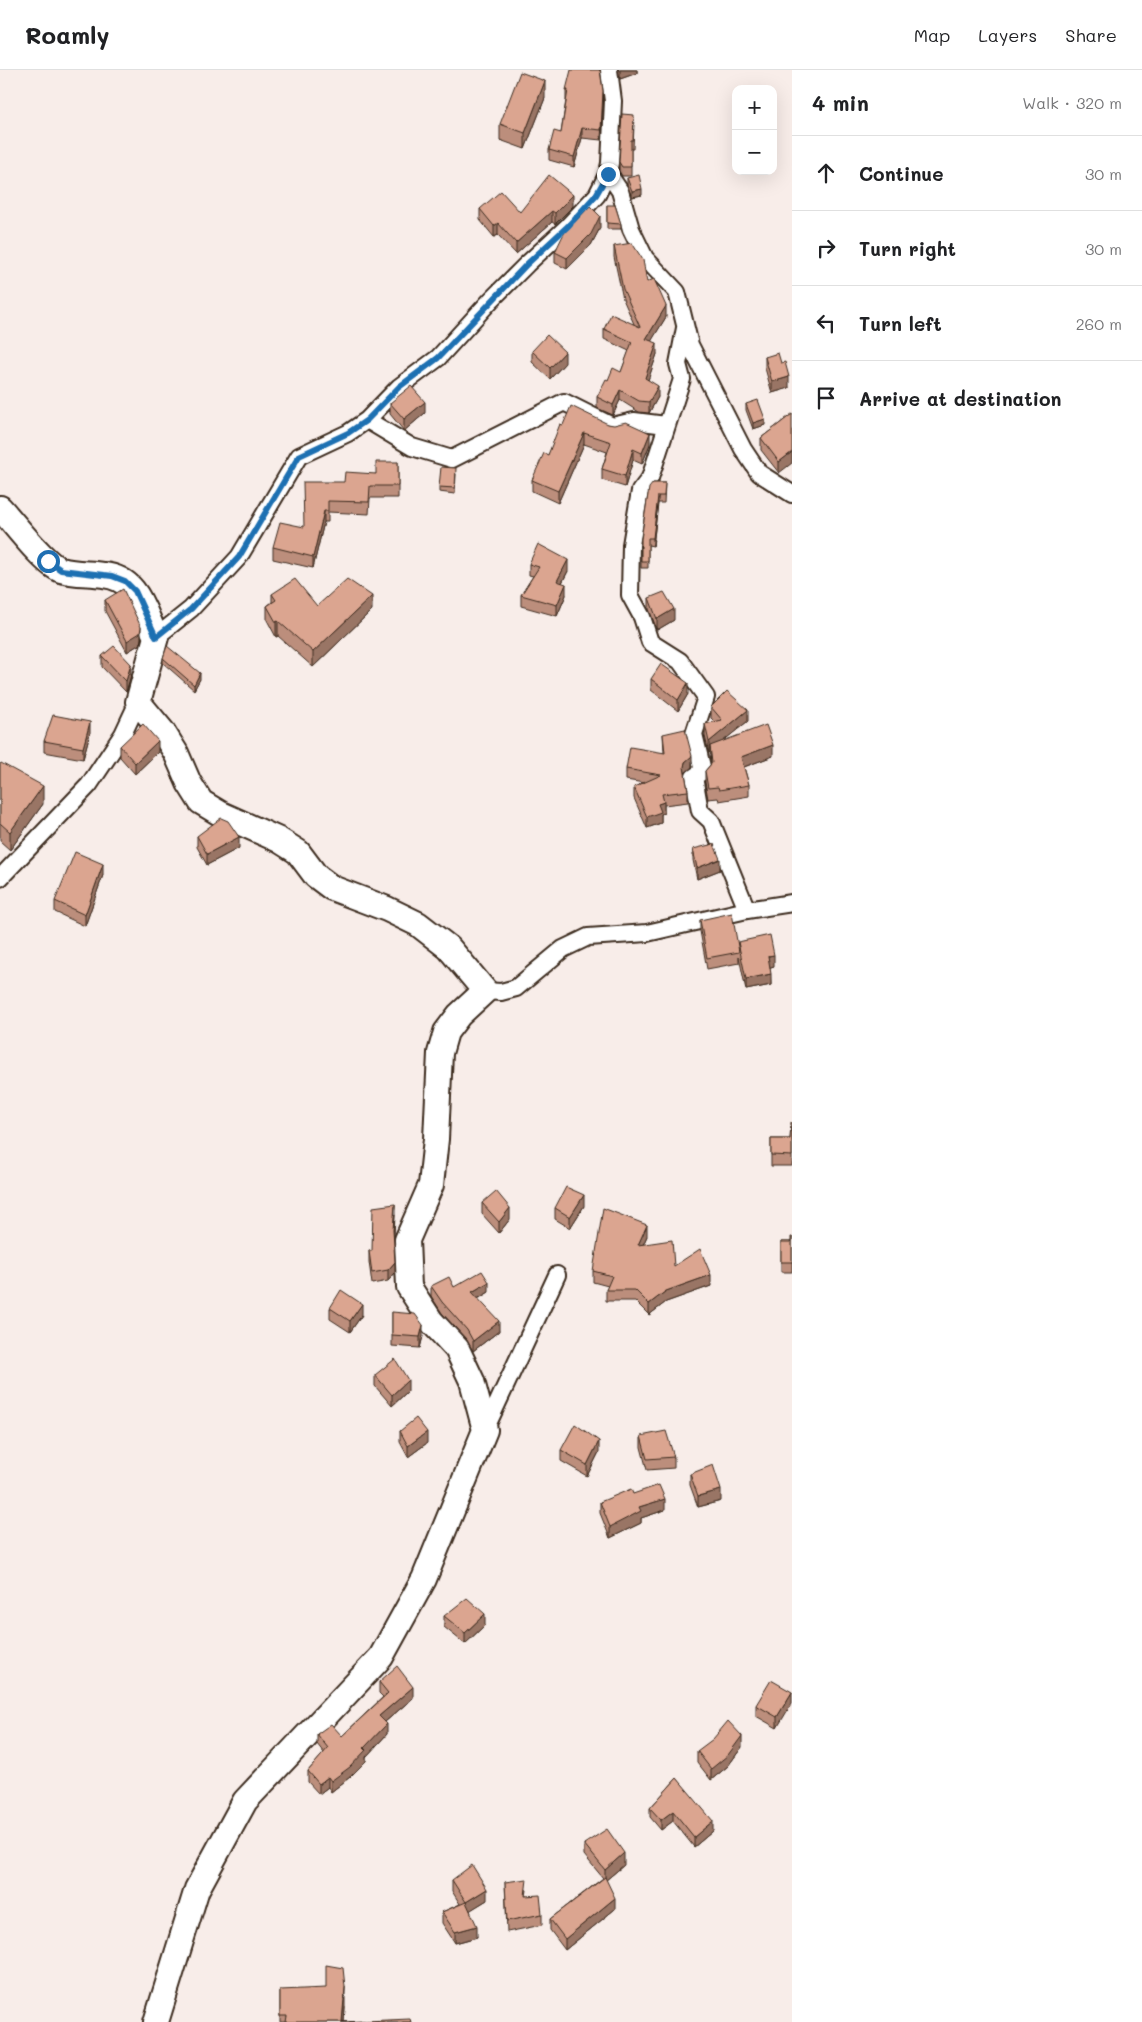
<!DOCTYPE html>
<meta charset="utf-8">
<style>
:root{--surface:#fff;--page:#f2f2f2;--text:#202124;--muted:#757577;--line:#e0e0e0}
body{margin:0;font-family:Mali,sans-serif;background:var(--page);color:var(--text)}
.controls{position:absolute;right:15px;top:15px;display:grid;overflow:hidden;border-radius:10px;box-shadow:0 5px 20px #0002}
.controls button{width:45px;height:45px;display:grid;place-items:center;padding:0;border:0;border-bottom:1px solid var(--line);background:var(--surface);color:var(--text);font:25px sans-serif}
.stop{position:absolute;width:15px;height:15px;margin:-11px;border:4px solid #1f6fb2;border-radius:50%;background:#fff}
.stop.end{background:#1f6fb2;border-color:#fff;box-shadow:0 1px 5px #0008}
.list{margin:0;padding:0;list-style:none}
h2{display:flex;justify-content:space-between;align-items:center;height:65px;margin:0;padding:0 20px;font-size:21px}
h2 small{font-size:16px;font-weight:400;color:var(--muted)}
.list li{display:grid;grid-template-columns:32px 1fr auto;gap:15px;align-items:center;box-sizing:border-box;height:75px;padding:0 20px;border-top:1px solid var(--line)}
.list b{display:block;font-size:19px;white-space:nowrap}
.list em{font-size:16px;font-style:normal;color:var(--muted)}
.icon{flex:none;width:28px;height:28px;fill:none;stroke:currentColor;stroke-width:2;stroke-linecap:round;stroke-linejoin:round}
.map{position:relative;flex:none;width:792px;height:1952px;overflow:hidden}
header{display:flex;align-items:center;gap:30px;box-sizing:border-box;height:70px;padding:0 25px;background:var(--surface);border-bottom:1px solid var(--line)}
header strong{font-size:24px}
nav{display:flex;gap:28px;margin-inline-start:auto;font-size:18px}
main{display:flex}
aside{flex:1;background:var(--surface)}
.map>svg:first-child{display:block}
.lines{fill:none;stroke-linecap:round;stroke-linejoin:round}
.street-casing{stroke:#3b2a1e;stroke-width:20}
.secondary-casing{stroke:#3b2a1e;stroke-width:28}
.street{stroke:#fff;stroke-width:16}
.secondary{stroke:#fff;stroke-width:24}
.wall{fill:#bc8e7c;stroke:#3b2a1e}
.shaded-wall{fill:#997465;stroke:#3b2a1e}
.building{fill:#dba590;stroke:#3b2a1e}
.route{stroke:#1f6fb2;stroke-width:6}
</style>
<header>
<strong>Roamly</strong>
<nav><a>Map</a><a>Layers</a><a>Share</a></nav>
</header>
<main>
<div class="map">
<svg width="792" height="1952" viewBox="0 0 792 1952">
<rect width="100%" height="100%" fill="#f8ede9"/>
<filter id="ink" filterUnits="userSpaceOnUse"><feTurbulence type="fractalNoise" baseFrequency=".02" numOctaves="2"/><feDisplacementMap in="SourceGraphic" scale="10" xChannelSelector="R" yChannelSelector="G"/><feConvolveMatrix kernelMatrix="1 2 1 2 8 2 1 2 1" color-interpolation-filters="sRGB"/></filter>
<g filter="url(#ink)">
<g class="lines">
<g class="street-casing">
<path id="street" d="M608,103L620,121L631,159L645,188L677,222L690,275L743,379L759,403L792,424
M685,258L678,294L682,309L650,408L640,421L631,475L630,525L642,547L650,572L680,591L706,627L694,664L703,701L694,707L700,741L711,751L747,840
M367,350L412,377L452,389L564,332L612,356L634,351L666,355
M156,567L191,539L239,487L299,386L348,363L367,350L399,317L438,288L491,230L527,194L568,156L597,125L608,103L610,93L613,31L609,0
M0,808L89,715L123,664L138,632
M485,921L501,922L516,918L563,879L588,867L647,863L747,840L792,833
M485,1360L557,1205"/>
</g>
<g class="secondary-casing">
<path id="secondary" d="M0,438C13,452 44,494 61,500C74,504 90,503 103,505C138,508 143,540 156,567L138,632L163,662L176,683L189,713L201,732L221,744L279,770L298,782L316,806L332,818L387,839L418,854L449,878L485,921L459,945L446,962L440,983L436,1069L431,1115L407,1170L409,1217L431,1251L457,1279L472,1311L485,1360L424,1509L381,1587L245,1731L197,1819L156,1952"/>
</g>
<use href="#street" class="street"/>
<use href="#secondary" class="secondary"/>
</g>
<path class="wall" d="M618,0H637V3L620,9Z
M566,20L603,31L601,70L582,68L574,97L549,90V80L561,63L566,30Z
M545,28L525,79L500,70V54Z
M634,54L633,79H631V106H622L619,101V92Z
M627,108L642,125L632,127L627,114Z
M607,135L621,154V159H607Z
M573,136L555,154L552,152L516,184L498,165L494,167L480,150V139L520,142Z
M600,158L591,175L567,199L555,193V182Z
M614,176L647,212L666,247L651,271L657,284L648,310L658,327L649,343L639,342L620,330L613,345L597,338V327L608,310L621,302L629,281L604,269V259L634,254L623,229L614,187Z
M532,281L565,293L550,309L532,292Z
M765,287L781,293L789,318L772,323L765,298Z
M390,333L425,343L404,361L390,344Z
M746,334L765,355L753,359L746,340Z
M792,344L779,403L761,380V368Z
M608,354L650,374L642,394L633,390L625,417L602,410V399L607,382L584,374L558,433L532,421V410L548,385L563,355Z
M398,392V428H370L369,444L328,442V452H324L313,498L273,489V477L304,457L344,412L376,404Z
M456,404L455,424L439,422V417Z
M653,413H665L664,433H658L653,476L648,475V498H641V469Z
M529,494L568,501L562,513L566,525L557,546L521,536V525L533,506L529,505Z
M272,524L317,536L372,540L313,597L278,566L276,567L267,550V536L272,532Z
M649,528L674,550L657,560L649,539Z
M105,530L141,568L140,574L127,582L105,541Z
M102,586L131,605L126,622L102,597Z
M163,588L200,609L194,620L163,593Z
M651,609L688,624L678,641L651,620Z
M711,637L748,651L724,670L773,686L744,697L749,715V726L719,731L718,728L708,729L705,712V701L711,694L710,682L709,683L705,666V654L715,652L711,648Z
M90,663L83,689L44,682V671Z
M663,664L692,697L685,703L688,721V732L664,735V743L661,744V753L647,758L634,728V717L644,713L626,710V699L664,683Z
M120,676L158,682L135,704L120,687Z
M0,694L43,734L10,780L0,771Z
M197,766L239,778L207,795L197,777Z
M693,779L720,800L697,809L693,790Z
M103,805L85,856L55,842V831Z
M700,850L738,877V872L774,896L770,897L771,915L746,920L739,887V893L707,899L700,861Z
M792,1053V1096H771V1069H790Z
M482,1133L510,1149L499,1163L482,1144Z
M584,1136L570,1158L555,1149V1138Z
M395,1145L394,1167L395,1203L388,1211L372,1214L369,1192V1181H372Z
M647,1166L643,1175L674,1196L711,1216L666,1232L649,1245L635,1231H606V1220L608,1216L593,1212V1201Z
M792,1167V1202H781V1172H791Z
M431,1216L454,1217L489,1222L478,1229L499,1261L473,1281L467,1270L442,1243L431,1226Z
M330,1238L362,1245L350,1262L330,1249Z
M392,1242L423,1266L420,1278L392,1276Z
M375,1305L408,1321L392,1336L375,1316Z
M400,1361L427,1373L408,1387L400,1372Z
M641,1366L674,1387V1398L647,1400L641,1377Z
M561,1380L599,1382L587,1406L561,1391Z
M690,1404L721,1431L698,1437L690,1415Z
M633,1424L665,1440L641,1448V1453L610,1468L600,1443V1432Z
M444,1546L485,1555L465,1574L444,1557Z
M379,1612L413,1628L385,1652L387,1664L366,1687V1691L350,1707L331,1722L328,1717L319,1724L308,1712V1701L324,1683L317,1674V1664L342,1666L383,1627L379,1623Z
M792,1622L777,1658L756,1646V1635Z
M742,1677L728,1696L711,1710L697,1692V1681Z
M677,1708L713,1761L694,1777L673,1751L661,1760L650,1747V1738Z
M584,1774L624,1795L606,1810L615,1839L565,1880L550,1860V1849L603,1808L584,1785Z
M452,1810L487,1830L470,1840L477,1867L455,1873L442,1853V1842L460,1834L452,1821Z
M505,1812L527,1820L526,1826L542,1844V1855L507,1862Z
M280,1920L345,1937L344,1952H411H280Z"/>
<path class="shaded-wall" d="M620,0H637V3L620,9Z
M545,11V28L525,79V63Z
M582,58V68L574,97V87Z
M642,119V125L632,127V121Z
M573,125V136L555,154V143Z
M552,141V152L516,184V173Z
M600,146V158L591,175L567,199V188Z
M498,153V165L494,167V156Z
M666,236V247L646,280V269Z
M657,273V284L645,319V308Z
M565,282V293L550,309V298Z
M789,307V318L772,323V312Z
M658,316V327L649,343V332Z
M620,320V330L613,345V335Z
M425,332V343L404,361V349Z
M765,349V355L753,359V353Z
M584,363V374L558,433V421Z
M650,363V374L642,394V383Z
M633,379V390L625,417V406Z
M792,382V393L779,403V392Z
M658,426V433L653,476V468Z
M324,441V452L313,498V487Z
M568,490V501L557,522V511Z
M566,514V525L557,546V535Z
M372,526V540L313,597V582Z
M674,539V550L657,560V549Z
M278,551V566L276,567V552Z
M141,557V568L140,574L127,582V571Z
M131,594V605L126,622V611Z
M200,603V609L194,620V615Z
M688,613V624L678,641V630Z
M748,640V651L711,681L710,676V682L709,683V672Z
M90,652V663L83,689V678Z
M158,671V682L135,704V693Z
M773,675V686L741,698V687Z
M692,686V697L685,703L684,697L685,692Z
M43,716V734L10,780V762Z
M664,732V743L661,744V753L647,758V747L658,734Z
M239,767V778L207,795V784Z
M720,789V800L697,809V798Z
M103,794V805L85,856V845Z
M774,885V896L768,898V886Z
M771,904V915L746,920V909Z
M584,1125V1136L570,1158V1147Z
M395,1134V1145L393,1171V1160Z
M510,1138V1149L499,1163V1152Z
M647,1155V1166L638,1186V1175Z
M395,1192V1203L388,1211V1200Z
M711,1205V1216L666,1232L649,1245V1234L666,1221Z
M489,1212V1222L472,1232V1222Z
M362,1234V1245L350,1262V1251Z
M499,1251V1261L473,1281V1271Z
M423,1255V1266L420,1278V1267Z
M408,1310V1321L392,1336V1325Z
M427,1362V1373L408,1387V1376Z
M599,1371V1382L587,1406V1395Z
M721,1420V1431L698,1437V1426Z
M665,1429V1440L641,1448V1453L610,1468V1457L639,1437Z
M485,1544V1555L465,1574V1563Z
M413,1617V1628L379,1657V1646Z
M792,1622V1633L777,1658V1647Z
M387,1654V1664L366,1687V1691L350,1707L331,1722V1711Z
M742,1666V1677L728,1696L711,1710V1699Z
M328,1707V1717L319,1724V1714Z
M673,1741V1751L661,1760V1750Z
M713,1751V1761L694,1777V1767Z
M624,1783V1795L605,1811V1800Z
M487,1819V1830L466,1843V1832Z
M615,1828V1839L565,1880V1869Z
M477,1856V1867L455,1873V1862Z
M345,1917V1937L344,1952H342Z"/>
<path class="building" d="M571,0H600L603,21L601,60L582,58L574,87L549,80L554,61L561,63L568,20H566Z
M520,2L545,11L525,63L500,54Z
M622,44L634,45L633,70H631V97H622L619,92Z
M549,105L573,125L555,143L552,141L516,173L498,153L494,156L480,139L501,121L520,142Z
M639,105L642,119L632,121L627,108Z
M607,135H615L621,154L607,153Z
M590,136L600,146L591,164L567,188L555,182L565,161Z
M632,173L643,190L647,212L654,209L666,236L646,269L657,273L645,308L658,316L649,332L639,331L620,320L613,335L597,327L606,309L608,310L613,298L621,302L632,272L604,259L611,244L640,257L623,219L614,176Z
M547,265L565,282L550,298L532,281Z
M778,283L781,293L785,292L789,307L772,312L765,287Z
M411,316L425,332L404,349L390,333Z
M758,330L765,349L753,353L746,334Z
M571,336L608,354L614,355L626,352L650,363L642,383L633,379L625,406L602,399L611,372L584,363L558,421L532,410L544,383L548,385L560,354L563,355Z
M792,344V382L779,392L761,368Z
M376,392H398V416H370L369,432L328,431V441H324L313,487L273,477L280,452L304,457L303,412H344L345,402L376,404Z
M441,397L456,398L455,418L439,417Z
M653,413H665L664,426H658L653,468H648V491H641V469L649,418Z
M538,474L568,490L557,511L566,514L557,535L521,525L539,497L529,494Z
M295,509L317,536L347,509L372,526L313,582L278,551L276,552L267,536L276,530L272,524Z
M123,519L141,557L140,563L127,571L105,530Z
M664,522L674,539L657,549L649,528Z
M114,576L131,594L126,611L102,586Z
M167,576L200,603L194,615L163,588Z
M661,594L688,613L678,630L651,609Z
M727,621L748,640L709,672L705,654L722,650L711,637Z
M53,645L90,652L83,678L44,671Z
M143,654L158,671L135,693L120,676Z
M766,655L773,675L741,687L749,715L719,720L718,717L708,718L705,701L712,693L710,676Z
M685,659L692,686L685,692L684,697L688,721L662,724L664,732L658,734L661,742L647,747L634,717L661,705L626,699L630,677L665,683L663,664Z
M1,693L43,716L10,762L0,753V694Z
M221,748L228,751L239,767L207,784L197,766Z
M714,774L720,789L697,798L693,779Z
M75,782L103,794L85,845L55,831Z
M732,843L739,882L707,888L700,850Z
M770,865L774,885L768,886L771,904L746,909L738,872Z
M791,1052L792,1053V1086L771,1085V1069H790Z
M566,1117L584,1125L570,1147L555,1138Z
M496,1121L510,1138L499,1152L482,1133Z
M395,1134L393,1160L395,1192L388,1200L372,1203L369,1181H372L373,1137Z
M603,1138L647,1155L638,1175L672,1170L674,1196L700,1179L711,1205L666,1221L649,1234L635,1220H606L612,1206L593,1201Z
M791,1167H792V1192H781V1172H791Z
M482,1201L489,1212L472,1222L499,1251L473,1271L467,1260L442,1232L431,1216L449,1207L454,1217Z
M341,1220L362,1234L350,1251L330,1238Z
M392,1242L415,1244L423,1255L420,1267L392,1265Z
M395,1289L408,1310L392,1325L375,1305Z
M416,1348L427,1362L408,1376L400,1361Z
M575,1354L599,1371L587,1395L561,1380Z
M666,1361L674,1387L647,1389L641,1366Z
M713,1395L721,1420L698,1426L690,1404Z
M659,1415L665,1429L639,1437L641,1441L610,1457L600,1432L631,1419L633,1424Z
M467,1528L485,1544L465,1563L444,1546Z
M397,1596L413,1617L379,1646L387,1654L364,1678L366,1680L350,1697L331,1711L328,1707L319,1714L308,1701L328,1678L317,1664L331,1654L342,1666L388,1623L379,1612Z
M771,1610L792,1622L777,1647L756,1635Z
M728,1651L742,1666L728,1685L711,1699L697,1681L713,1669Z
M677,1708L713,1751L694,1767L673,1741L661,1750L650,1738Z
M607,1759L624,1783L605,1800L584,1774Z
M472,1795L487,1819L466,1832L452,1810Z
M605,1807L615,1828L565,1869L550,1849Z
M527,1809L525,1826L540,1825L542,1844L507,1851L505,1812Z
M466,1832L477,1856L455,1862L442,1842Z
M326,1895L343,1898L345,1917L342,1952L410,1949L411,1952H286L287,1946H280V1920L326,1918Z"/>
</g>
<g class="lines" filter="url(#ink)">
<path class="route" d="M48,491L61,500L112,506L125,511L135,521L156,567L191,539L239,487L299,386L348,363L367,350L399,317L438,288L527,194L568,156L596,125L608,104"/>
</g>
</svg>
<div class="controls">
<button>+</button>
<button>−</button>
</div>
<div class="stop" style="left:48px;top:491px"></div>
<div class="stop end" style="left:608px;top:104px"></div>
</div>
<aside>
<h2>4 min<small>Walk · 320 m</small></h2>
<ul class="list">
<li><svg class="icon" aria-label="ahead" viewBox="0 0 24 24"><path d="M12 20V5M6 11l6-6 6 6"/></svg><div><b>Continue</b></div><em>30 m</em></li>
<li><svg class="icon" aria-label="right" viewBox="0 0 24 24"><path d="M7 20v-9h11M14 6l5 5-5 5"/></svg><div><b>Turn right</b></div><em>30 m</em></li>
<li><svg class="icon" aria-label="left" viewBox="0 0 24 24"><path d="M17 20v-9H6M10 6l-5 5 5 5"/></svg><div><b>Turn left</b></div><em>260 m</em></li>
<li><svg class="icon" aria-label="arrive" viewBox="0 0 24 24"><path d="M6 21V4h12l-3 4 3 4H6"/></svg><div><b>Arrive at destination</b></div></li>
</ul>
</aside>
</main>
